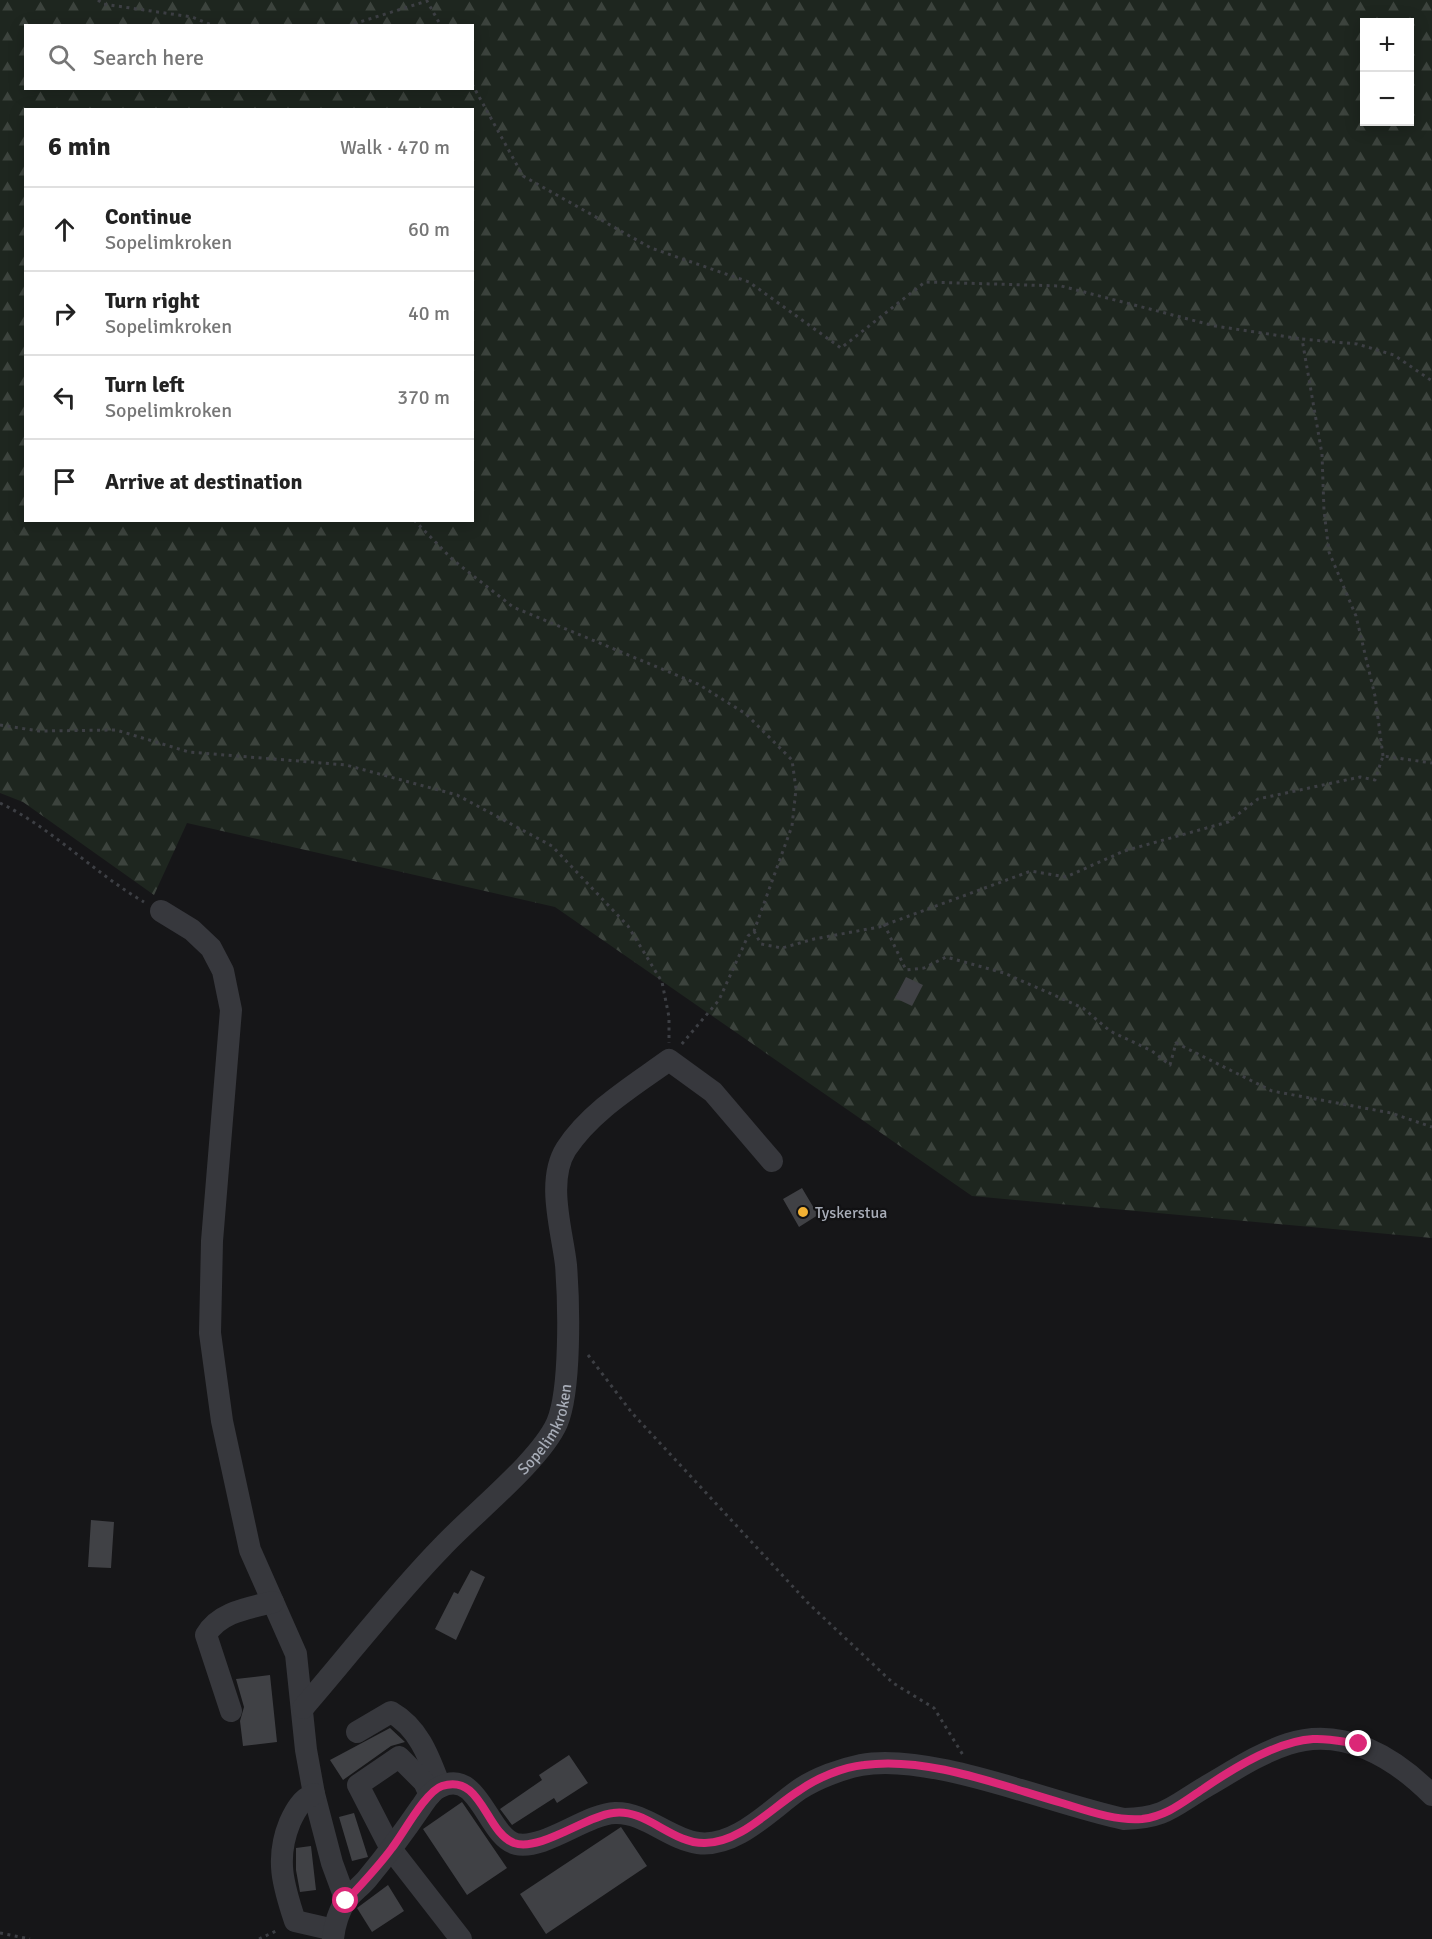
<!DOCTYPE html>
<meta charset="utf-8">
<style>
:root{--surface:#fff;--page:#f2f2f2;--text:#222;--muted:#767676;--line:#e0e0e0}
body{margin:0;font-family:Signika,sans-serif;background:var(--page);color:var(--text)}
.controls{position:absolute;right:18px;top:18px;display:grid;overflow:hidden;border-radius:0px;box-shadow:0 3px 15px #0003}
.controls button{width:54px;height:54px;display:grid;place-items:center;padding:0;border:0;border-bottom:2px solid var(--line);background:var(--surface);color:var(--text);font:30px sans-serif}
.stop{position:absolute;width:18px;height:18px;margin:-14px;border:4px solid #db2777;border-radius:50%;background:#fff}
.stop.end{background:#db2777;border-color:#fff;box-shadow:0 2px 6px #0008}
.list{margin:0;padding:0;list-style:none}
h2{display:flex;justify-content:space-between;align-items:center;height:78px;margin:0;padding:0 24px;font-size:26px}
h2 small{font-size:20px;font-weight:400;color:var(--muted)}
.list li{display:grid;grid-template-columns:39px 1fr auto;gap:18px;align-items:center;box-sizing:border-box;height:84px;padding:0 24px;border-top:2px solid var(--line)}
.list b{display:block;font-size:22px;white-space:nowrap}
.list p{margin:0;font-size:20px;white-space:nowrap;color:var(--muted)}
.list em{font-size:20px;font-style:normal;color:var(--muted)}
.icon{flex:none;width:33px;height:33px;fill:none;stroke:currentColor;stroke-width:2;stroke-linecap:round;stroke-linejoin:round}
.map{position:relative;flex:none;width:1432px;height:1939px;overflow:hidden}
.search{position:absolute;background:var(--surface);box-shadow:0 3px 15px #0003;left:24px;top:24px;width:450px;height:66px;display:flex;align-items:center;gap:15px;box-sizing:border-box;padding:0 21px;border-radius:0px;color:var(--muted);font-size:22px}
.panel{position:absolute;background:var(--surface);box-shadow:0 3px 15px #0003;left:24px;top:108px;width:450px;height:414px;border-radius:0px}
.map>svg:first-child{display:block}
.forest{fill:url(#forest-firs);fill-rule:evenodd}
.building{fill:#404145}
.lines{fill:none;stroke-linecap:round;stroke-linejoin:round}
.path{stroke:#3d3f44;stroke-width:3;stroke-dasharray:3 4.5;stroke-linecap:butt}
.minor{stroke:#37383d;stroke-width:22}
.route{stroke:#db2777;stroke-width:8}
.poi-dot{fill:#f2b134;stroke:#111113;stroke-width:2}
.labels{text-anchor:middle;stroke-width:4.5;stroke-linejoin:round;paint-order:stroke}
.poi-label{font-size:16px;fill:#a8adb8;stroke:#111113;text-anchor:start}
.street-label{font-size:16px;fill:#a8adb8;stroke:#111113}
</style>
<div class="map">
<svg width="1432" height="1939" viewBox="0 0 1432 1939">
<defs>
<pattern id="forest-firs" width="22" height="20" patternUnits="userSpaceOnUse" patternTransform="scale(1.5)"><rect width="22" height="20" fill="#1e261f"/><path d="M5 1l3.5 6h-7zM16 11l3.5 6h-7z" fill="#3c433d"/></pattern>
</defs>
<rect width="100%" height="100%" fill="#161618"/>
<path class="forest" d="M0,0H1432V1238L972,1196L555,907L187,823L154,895L23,802L0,793ZM1364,22H1410V122H1364ZM26,26H472V88H26ZM26,110H472V520H26Z"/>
<path class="building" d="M906,977L923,985L912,1006L895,998Z
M802,1188L818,1215L799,1227L783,1199Z
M91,1520L114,1522L111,1568L88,1567Z
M471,1570L485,1577L456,1640L435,1629L454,1592L458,1594Z
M270,1675L277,1742L243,1746L240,1721L244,1707L236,1679Z
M390,1728L405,1742L391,1746L343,1780L330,1760Z
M569,1755L588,1783L557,1803L554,1798L512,1825L500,1809L542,1780L539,1775Z
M462,1802L507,1868L467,1895L423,1829Z
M354,1813L368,1857L352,1861L339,1817Z
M621,1827L647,1866L546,1934L520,1894Z
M311,1846L316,1890L300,1892L296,1870V1848Z
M388,1885L404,1911L372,1932L357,1908Z"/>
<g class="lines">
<path class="path" d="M98,0L103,4L192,17L214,26
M347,26L427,1L441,26
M472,84L523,176L651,248L749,282L841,348L925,282L1061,286L1215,326L1302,339
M414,520L453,560L513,607L698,684L746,714L792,760L796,789L792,826L754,931L748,936L719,1000L681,1045
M0,725L39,731L116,730L189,752L346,765L457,795L552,846L628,926L662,982L669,1017V1043
M1383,756L1375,696L1356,616L1329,552L1324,511L1322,454L1302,339L1357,344L1394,355L1432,381
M0,803C52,828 94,873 144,902
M884,924L906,970L924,968L946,957L1004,973L1083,1008L1110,1031L1152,1051L1170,1065L1176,1043L1272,1091L1391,1113L1432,1127
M754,931L761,944L782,948L814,939L879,927L1031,871L1066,877L1124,851L1228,822L1258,799L1360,777L1375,780L1383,756L1432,763
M588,1355L632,1413L809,1604L893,1683L934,1708L963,1755
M0,1933L30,1939
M259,1939L278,1930"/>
<g class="minor">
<path d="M161,911L192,930L211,948L223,971L231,1010L212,1241L210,1333L222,1421L250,1550L296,1654L306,1750L314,1794L332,1863L346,1901"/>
<path id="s1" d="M303,1708C350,1654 393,1597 443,1546C473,1514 540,1461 557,1423C571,1390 569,1303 566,1265C562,1230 546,1181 566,1149C591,1111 633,1086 669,1060L713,1092L772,1161"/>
<path d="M231,1711L206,1635C219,1612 249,1608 273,1602"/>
<path d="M357,1732L391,1712C419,1728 429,1757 440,1786"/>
<path d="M314,1794C302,1799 296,1809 290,1822C275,1858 283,1885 295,1921L334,1930"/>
<path d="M430,1795L424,1782L399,1757L358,1785L391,1849L461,1939"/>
<path d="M333,1939C334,1926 339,1910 347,1899C353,1892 361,1886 367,1879C386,1856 404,1832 421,1807C426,1800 431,1791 440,1787C479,1767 487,1836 516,1844C545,1850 586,1814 615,1813C645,1812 669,1839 698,1843C736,1848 771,1809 800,1789C817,1778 841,1769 861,1765C930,1752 1052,1804 1124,1819C1166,1818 1173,1806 1207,1786C1233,1771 1260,1753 1288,1744C1343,1726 1394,1757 1432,1795"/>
</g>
</g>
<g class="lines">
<path class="route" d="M346,1901C362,1884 378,1867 392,1848C403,1834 426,1791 442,1786C482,1773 485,1832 514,1843C540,1852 586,1816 613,1813C646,1808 672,1844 705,1843C740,1843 771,1808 800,1790C817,1778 843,1767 864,1765C927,1756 1002,1786 1062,1803C1088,1811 1115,1821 1142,1819C1167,1816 1183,1802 1203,1789C1232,1769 1278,1741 1313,1739C1329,1738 1344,1742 1359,1744"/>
</g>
<circle class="poi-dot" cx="803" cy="1212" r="6"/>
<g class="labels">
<g class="poi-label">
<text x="815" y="1218">Tyskerstua</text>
</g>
<g class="street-label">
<text dy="6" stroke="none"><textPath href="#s1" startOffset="372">Sopelimkroken</textPath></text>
</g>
</g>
</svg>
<div class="controls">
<button>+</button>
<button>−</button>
</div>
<div class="stop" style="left:346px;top:1901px"></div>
<div class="stop end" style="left:1359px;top:1744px"></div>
<div class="search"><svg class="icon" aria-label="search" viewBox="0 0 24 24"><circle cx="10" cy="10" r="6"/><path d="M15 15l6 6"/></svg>Search here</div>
<section class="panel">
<h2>6 min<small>Walk · 470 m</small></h2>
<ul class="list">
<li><svg class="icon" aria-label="ahead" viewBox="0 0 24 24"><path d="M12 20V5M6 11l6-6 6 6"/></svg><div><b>Continue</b><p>Sopelimkroken</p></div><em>60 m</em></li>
<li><svg class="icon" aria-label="right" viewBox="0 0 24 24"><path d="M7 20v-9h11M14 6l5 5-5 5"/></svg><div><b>Turn right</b><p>Sopelimkroken</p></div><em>40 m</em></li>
<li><svg class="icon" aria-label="left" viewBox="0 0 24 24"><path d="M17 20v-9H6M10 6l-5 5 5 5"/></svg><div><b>Turn left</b><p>Sopelimkroken</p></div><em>370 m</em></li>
<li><svg class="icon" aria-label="arrive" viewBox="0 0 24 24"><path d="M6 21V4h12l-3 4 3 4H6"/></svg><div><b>Arrive at destination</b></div></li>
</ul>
</section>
</div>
